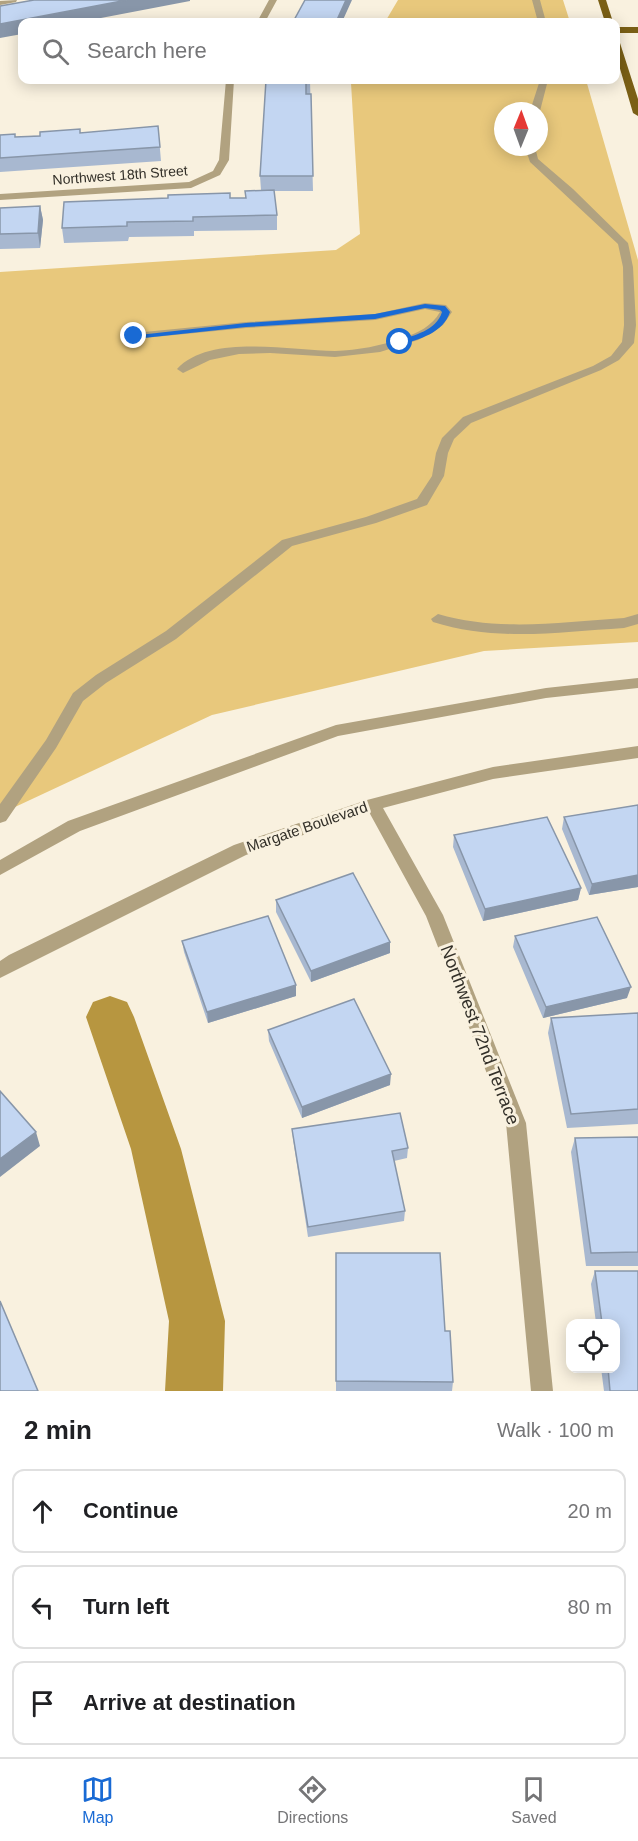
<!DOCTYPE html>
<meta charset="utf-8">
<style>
:root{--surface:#fff;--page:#f6f6f6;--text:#202124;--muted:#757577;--line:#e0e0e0;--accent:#196ad4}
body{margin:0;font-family:Helvetica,sans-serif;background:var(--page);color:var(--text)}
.controls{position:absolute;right:18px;bottom:18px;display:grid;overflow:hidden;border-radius:12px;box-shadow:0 3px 15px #0003}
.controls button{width:54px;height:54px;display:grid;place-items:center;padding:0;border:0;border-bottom:2px solid var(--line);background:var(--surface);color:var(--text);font:30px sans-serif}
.compass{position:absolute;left:494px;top:102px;width:54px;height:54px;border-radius:50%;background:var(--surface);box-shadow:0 3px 15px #0003;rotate:1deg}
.stop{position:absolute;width:18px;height:18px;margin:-14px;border:4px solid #196ad4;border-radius:50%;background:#fff}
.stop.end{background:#196ad4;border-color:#fff;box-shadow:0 2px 6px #0008}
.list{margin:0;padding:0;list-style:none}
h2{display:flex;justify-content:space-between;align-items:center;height:78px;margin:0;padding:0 24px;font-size:26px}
h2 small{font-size:20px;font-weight:400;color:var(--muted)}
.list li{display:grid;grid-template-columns:39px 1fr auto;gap:18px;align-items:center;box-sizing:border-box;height:84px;margin:0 12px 12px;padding:0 12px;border:2px solid var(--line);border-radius:12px}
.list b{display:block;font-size:22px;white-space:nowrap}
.list em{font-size:20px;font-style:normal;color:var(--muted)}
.icon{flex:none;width:33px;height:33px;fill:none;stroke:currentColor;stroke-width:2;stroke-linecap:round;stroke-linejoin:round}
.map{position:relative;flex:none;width:638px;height:1391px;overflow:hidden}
.search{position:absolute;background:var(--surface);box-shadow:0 3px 15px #0003;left:18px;right:18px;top:18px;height:66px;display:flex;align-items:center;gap:15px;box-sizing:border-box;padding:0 21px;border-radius:12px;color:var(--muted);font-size:22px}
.sheet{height:366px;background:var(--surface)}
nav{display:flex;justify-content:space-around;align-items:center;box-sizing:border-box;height:84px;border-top:2px solid var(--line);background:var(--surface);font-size:16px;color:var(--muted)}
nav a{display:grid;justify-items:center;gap:3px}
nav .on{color:var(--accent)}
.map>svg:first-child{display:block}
.green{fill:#e8c87c;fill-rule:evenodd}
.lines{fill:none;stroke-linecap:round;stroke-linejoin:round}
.canal{fill:#b79640;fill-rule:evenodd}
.minor{fill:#b1a280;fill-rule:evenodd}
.major{fill:#7a5f15;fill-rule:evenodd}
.wall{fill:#a8b8d0}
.shaded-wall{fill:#8896a9}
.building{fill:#c3d6f2;stroke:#8896a9;stroke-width:1.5}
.route{fill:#196ad4}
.labels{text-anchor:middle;stroke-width:6;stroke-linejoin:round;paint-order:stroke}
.far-street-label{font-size:14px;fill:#333029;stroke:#f9f1df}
.street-label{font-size:15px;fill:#333029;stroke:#f9f1df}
.near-street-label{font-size:18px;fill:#333029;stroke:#f9f1df}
</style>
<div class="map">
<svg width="638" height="1391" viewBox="0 0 638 1391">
<rect width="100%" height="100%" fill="#f9f1df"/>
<path class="green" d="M398,0H563L570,22H385Z
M353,80H586L638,260V642L484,651L212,715L0,814V272L336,250L360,234L351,83ZM503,111H539V147H503Z"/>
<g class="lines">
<path class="canal" d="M110,996L127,1002L134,1017L181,1149L225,1321L223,1391H165L169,1321L131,1149L86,1017L93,1002Z"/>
<path class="minor" d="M17,0L16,2L0,5V1Z
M269,0H277L265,22H257Z
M532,0H540L546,22H538Z
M226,80H234L229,160L220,175L191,188L0,200V194L189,182L213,171L219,160Z
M540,80H548L540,111H530Z
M525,147H535L538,159L573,189L628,243L633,267L636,325L634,343L619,360L601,370L471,423L454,439L448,453L444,476L427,505L376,523L292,546L176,639L106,683L83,701L56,748L6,821L0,823V804L46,740L73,693L96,675L166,631L282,540L366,517L417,499L432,476L436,453L442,438L463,417L593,366L611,356L622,342L624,325L623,267L618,244L530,162Z
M425,303L446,305L452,312L443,325L432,333L418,340L380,352L335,357L270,353L239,354L210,360L183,373L177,369C210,333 292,351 335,351C358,350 381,346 403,338C418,333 432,326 440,312L425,309L375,320L246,328L134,339L128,336L134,333L246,322L375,314Z
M438,614C500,632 561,622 624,618L638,614V624L624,628C559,632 497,642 433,622L431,619Z
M638,678V688L546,698L338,736L80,831L0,875V860L68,821L336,725L546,688Z
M638,746V758L493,779L383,808L443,915L526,1123L553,1391H531L506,1123L426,916L369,812L246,855L0,978V961L9,955L234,845L367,800L493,767Z"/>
<path class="major" d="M598,0H606L613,22H605Z
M616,27H638V33H616Z
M616,40L620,43L638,99V116L633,113L616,55Z"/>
</g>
<path class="wall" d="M266,80H310L313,191H274L277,215V230L194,231V236L129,237L128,241L64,243L62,228L230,198H245L261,190L260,176Z
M158,126L161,161L0,172V135L15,137L80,133Z
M40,206L43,220L40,248L0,249V208Z
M638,805V887L589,895L562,829L564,817Z
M454,835L581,888L578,900L483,921L453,847Z
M276,900L390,942V953L311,982L276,912Z
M515,936L627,998L543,1018L513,947Z
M182,941L296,996L208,1023L184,952Z
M638,1013V1124L567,1128L548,1033L551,1018Z
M268,1030L390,1085L302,1118L269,1041Z
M292,1129L408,1148L407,1158L394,1161L405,1211L404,1221L308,1237L293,1139Z
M638,1137V1266H586L571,1152L575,1138Z
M336,1253L445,1331L453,1382L452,1391H336Z
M595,1271H638V1391H604L601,1368H615V1323H596L591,1284Z"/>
<path class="shaded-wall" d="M127,0H190V1L80,22H22V34L0,38V24Z
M346,0H352L342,22H336Z
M40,206L43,220L40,248L38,233Z
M638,875V887L589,895L592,884Z
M581,888L578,900L483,921L485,909Z
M390,942V953L311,982V971Z
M296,985V996L208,1023L207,1012Z
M631,987L627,998L543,1018L546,1007Z
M391,1074L390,1085L302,1118V1107Z
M36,1132L40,1146L0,1177V1159Z"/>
<path class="building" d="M34,0H127L0,24V6Z
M305,0H346L336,22H293Z
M266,80H310V83H306V94H311L313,176H260Z
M158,126L160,147L0,158V135L15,134V137L40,136V132L80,129V133Z
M274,190L277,215L193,217V221L127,222V226L62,228L64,202L168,198V195L230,193V198H246L245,191Z
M40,206L38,233L0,234V208Z
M638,805V875L592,884L564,817Z
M547,817L581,888L485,909L454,835Z
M353,873L390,942L311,971L276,900Z
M268,916L296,985L207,1012L182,941Z
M597,917L631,987L546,1007L515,936Z
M354,999L391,1074L302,1107L268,1030Z
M638,1013V1109L571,1114L551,1018Z
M0,1091L36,1132L0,1159Z
M400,1113L408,1148L392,1151L405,1211L308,1227L292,1129Z
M638,1137V1252L591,1253L575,1138Z
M336,1253H440L445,1331H450L453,1382L336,1381Z
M595,1271H638V1391H610L608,1368H615V1323H602Z
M0,1301L38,1391H0Z"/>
<path class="route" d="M425,304L445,306L450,312C443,333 420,339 400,345L398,341C414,335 436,331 442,312L440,310L425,308L375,319L246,327L134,339L130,336L246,323L375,314Z"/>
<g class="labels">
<g class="far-street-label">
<text transform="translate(120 175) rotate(-4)" y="5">Northwest 18th Street</text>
</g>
<g class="street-label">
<text transform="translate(307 827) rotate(-19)" y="5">Margate Boulevard</text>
</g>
<g class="near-street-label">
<text transform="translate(480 1035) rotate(69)" y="6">Northwest 72nd Terrace</text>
</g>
</g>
</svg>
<div class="controls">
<button><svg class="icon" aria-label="locate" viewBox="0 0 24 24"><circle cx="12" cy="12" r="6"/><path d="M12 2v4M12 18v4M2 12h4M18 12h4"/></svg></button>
</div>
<svg class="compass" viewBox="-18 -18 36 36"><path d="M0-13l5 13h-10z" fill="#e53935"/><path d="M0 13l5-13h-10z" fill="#757577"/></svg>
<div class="stop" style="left:400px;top:342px"></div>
<div class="stop end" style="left:134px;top:336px"></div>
<div class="search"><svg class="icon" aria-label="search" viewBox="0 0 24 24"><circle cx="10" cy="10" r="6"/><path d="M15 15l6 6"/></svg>Search here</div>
</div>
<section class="sheet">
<h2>2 min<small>Walk · 100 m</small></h2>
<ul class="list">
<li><svg class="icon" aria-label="ahead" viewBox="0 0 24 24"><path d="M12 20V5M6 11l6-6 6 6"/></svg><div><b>Continue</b></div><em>20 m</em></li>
<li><svg class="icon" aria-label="left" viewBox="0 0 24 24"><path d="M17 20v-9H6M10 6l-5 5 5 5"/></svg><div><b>Turn left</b></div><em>80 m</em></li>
<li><svg class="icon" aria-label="arrive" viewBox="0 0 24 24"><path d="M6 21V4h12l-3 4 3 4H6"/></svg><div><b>Arrive at destination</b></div></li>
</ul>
</section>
<nav>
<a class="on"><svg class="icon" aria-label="map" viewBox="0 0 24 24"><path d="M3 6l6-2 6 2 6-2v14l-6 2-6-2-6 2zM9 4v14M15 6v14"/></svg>Map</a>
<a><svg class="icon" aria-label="directions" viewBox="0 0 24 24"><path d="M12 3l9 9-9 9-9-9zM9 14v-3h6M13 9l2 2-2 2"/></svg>Directions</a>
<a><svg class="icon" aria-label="saved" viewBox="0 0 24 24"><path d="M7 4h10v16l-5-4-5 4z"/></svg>Saved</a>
</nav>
